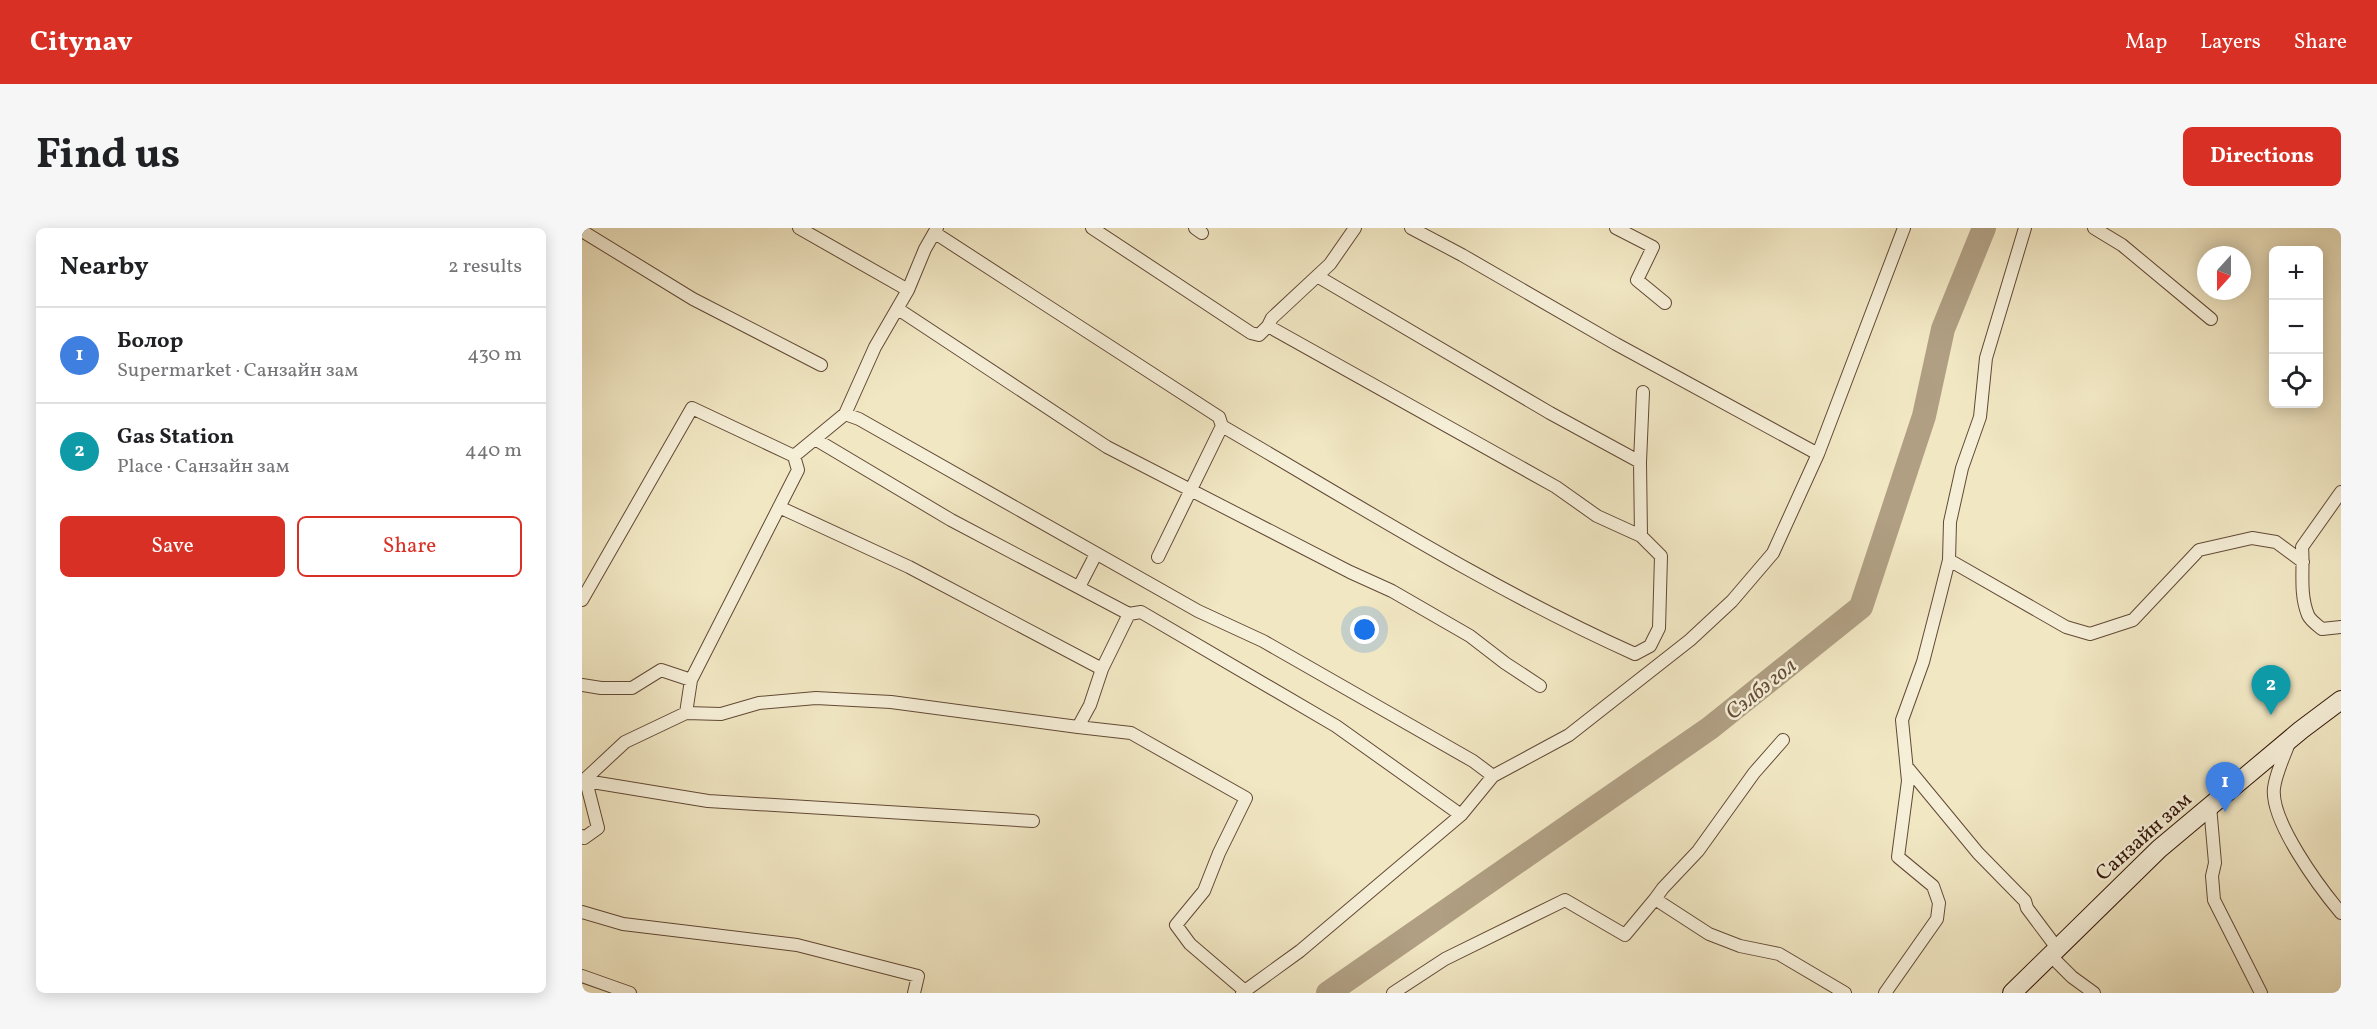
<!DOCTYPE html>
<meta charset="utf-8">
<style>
:root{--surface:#fff;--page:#f6f6f6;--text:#202124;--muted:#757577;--line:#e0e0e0;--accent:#d93025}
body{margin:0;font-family:Vollkorn,serif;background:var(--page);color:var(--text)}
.controls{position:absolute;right:18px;top:18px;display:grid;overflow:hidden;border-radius:9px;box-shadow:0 3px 15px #0003}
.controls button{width:54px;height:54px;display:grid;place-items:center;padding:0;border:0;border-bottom:2px solid var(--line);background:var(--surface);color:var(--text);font:30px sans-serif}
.compass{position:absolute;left:1615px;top:18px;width:54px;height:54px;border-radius:50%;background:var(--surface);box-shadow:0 3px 15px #0003;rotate:201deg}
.you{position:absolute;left:783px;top:402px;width:21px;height:21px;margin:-15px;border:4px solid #fff;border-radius:50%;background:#1a73e8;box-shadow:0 0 0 9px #1a73e833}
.badge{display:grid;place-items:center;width:39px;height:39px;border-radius:50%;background:var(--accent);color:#fff;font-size:20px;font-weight:700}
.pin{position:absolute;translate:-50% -50px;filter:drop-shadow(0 2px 3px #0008)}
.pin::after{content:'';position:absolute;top:32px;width:21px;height:18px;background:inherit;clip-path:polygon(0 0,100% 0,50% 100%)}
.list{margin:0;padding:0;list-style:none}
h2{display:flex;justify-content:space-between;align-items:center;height:78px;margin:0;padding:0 24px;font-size:26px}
h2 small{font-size:20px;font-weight:400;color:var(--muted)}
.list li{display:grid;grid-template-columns:39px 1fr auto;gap:18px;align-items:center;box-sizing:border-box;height:96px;padding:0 24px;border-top:2px solid var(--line)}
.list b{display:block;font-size:22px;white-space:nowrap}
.list p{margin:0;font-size:20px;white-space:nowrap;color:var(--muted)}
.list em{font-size:20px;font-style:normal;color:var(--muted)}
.actions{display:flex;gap:12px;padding:18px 24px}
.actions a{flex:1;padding:14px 0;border:2px solid var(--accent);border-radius:9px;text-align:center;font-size:21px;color:var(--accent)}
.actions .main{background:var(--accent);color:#fff}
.icon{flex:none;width:33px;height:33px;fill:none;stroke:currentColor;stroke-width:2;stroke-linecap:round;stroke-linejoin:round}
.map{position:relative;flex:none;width:1759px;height:765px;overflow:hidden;border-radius:9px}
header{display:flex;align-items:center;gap:36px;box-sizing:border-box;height:84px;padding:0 30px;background:var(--accent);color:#fff}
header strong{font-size:28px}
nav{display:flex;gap:33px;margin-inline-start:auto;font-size:21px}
.intro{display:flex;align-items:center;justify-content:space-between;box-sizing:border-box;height:144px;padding:0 36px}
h1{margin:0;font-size:42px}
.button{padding:15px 27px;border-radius:9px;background:var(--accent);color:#fff;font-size:21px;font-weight:700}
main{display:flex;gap:36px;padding:0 36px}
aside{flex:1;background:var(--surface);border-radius:9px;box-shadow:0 3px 15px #0003}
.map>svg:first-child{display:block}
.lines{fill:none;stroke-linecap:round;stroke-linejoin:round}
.river{stroke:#b09f83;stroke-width:24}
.street-casing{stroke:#624935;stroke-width:14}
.secondary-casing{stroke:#321406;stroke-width:20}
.street{stroke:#f6efd8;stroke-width:12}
.secondary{stroke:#f6efd8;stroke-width:18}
.labels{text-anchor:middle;stroke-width:5;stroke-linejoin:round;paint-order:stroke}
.street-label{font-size:21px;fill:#321406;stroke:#f6efd8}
.water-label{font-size:22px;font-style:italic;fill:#644c38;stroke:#f6efd8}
</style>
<header>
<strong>Citynav</strong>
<nav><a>Map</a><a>Layers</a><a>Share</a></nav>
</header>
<div class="intro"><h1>Find us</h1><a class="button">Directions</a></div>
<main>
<aside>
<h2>Nearby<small>2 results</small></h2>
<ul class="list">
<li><span class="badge" style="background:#3f7fe0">1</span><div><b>Болор</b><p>Supermarket · Санзайн зам</p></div><em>430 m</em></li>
<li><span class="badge" style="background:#0f9aa8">2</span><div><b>Gas Station</b><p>Place · Санзайн зам</p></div><em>440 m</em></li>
</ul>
<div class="actions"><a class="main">Save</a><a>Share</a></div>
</aside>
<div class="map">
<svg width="1759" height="765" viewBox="0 0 1759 765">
<rect width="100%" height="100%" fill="#f1e7c3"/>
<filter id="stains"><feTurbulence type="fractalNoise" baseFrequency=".00333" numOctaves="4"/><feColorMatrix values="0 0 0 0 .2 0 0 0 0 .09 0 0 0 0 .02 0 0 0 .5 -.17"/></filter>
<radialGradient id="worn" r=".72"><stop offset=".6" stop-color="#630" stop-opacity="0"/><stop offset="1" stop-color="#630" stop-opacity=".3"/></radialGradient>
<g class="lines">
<path class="river" d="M746,765L1128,500L1279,379L1342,188L1361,101L1402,0"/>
<g class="street-casing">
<path id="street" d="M217,0L326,62
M510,0L669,105L677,107L686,98L690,90L748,36L773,0
M613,0L620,5
M829,0L880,27L1034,116L1236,226
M1034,0L1071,19L1055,52L1083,75
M1512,0L1540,17L1629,91
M0,3L111,71L239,137
M353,5L637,189L640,198C776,277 910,362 1053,426L1068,418L1077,400L1079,328L1059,308L1058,234L1061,164
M735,48L968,185L1058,234
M316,81L525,219L768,344L810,363L888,408L923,435L958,458
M686,98L974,259L1015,288L1059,308
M263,186L277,191L616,383L681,413L891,533L911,548
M233,211L369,292L547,386L559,384L754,498L879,587
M1759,264L1720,319C1722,341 1717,365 1726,387C1728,392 1735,397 1740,401L1759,399
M197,279L327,339L520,441
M576,329L640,198
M1367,332L1484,399L1508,406L1551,392L1617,322L1670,310L1694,314L1721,334
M497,359L514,326
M0,372L110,180L212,228L263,186L293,119L326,62L343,21L355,0
M0,457L19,460H50L79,442L109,452
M104,485L109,452L216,242L212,228
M496,499L549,505L664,570L637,625L622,663L594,697L608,716L663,763
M1201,512L1172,545L1116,623L1081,660L1073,671L1127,706L1158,718L1197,726L1263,765
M1708,512C1703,527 1694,544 1692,560C1688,593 1738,660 1759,685
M1325,539L1396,625L1443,673L1445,680L1475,720
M0,554L43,514L104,485L139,486L177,475L234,470L309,474L496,499L508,477L520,441L547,386
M1628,578L1633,635L1630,648L1632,672L1679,765
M0,608L2,610L16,600L4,553L126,573L451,593
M0,684L41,696L215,717L336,748L332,765
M1468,727L1490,749L1512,765
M0,748L48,765
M660,765L718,723L879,587L911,548L987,507L1108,412L1150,373L1191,325L1236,226L1322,0
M811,765L863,731L983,672L1043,707L1073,671
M1303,765L1355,691L1357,675L1351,658L1316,629L1326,553L1320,492L1341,434L1357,372L1367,332L1368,294L1380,240L1398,189L1404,130L1443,0"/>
</g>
<g class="secondary-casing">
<path id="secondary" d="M1430,765L1577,621L1719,502L1759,472"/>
</g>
<use href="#street" class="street"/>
<use href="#secondary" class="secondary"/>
</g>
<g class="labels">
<g class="street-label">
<text transform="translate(1561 608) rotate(-42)" y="7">Санзайн зам</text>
</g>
<g class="water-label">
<text transform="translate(1178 460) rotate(-39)" y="8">Сэлбэ гол</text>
</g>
</g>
<rect width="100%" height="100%" filter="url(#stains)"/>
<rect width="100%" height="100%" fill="url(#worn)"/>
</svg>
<div class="controls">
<button>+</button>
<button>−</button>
<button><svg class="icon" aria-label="locate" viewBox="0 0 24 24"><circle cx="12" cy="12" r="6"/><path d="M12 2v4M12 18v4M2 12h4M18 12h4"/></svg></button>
</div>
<svg class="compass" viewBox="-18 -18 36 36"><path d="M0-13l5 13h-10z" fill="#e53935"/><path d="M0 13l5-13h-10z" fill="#757577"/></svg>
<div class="you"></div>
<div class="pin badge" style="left:1643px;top:584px;background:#3f7fe0">1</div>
<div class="pin badge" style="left:1689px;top:487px;background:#0f9aa8">2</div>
</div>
</main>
